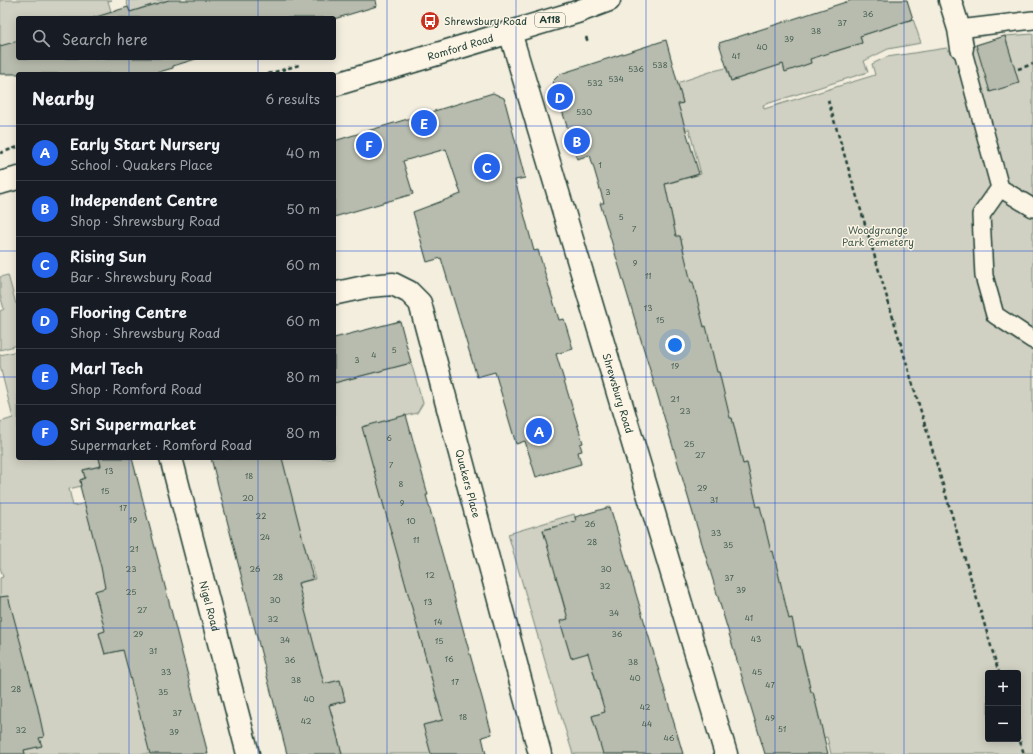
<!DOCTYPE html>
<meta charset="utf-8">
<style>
:root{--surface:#171b24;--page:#20242c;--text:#f1f3f6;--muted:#9ea1a6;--line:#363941;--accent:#2563eb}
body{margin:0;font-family:"Playpen Sans",sans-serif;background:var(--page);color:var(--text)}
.controls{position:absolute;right:12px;bottom:12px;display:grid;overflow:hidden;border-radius:4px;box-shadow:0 2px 10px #0003}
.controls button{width:36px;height:36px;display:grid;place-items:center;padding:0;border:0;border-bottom:1px solid var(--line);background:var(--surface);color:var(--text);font:20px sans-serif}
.you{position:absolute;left:675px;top:345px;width:14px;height:14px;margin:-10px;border:3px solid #fff;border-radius:50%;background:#1a73e8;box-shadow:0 0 0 6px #1a73e833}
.badge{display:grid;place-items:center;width:26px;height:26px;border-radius:50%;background:var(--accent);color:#fff;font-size:13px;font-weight:700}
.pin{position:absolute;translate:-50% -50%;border:2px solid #fff;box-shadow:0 1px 4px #0006}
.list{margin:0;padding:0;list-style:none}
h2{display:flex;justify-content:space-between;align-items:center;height:52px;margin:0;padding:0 16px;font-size:17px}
h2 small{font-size:13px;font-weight:400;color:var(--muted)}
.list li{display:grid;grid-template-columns:26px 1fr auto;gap:12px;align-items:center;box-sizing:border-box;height:56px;padding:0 16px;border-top:1px solid var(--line)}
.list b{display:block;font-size:15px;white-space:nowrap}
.list p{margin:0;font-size:13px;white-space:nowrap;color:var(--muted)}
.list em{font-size:13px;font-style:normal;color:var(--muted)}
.icon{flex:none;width:22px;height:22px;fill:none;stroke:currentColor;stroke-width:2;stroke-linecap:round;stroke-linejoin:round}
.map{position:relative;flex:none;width:1033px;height:754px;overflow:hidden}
.search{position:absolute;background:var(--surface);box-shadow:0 2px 10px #0003;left:16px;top:16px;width:320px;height:44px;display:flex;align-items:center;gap:10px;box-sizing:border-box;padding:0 14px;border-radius:4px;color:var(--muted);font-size:15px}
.panel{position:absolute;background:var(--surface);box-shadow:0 2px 10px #0003;left:16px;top:72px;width:320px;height:388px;border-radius:4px}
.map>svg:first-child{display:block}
.green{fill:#d0d1c2;stroke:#78877b;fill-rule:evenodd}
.building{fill:#b8bcae;stroke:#1f3d34}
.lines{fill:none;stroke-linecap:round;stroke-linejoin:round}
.lane-casing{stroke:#1f3d34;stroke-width:20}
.street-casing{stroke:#1f3d34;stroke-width:25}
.primary-casing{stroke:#1f3d34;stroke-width:25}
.path{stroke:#1f3d34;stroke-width:2.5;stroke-dasharray:4 3;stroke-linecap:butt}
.lane{stroke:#fcf5e5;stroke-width:17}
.street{stroke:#fcf5e5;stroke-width:22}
.primary{stroke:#fcf5e5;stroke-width:22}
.grid{fill:none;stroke:#1d4ed8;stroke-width:1;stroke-opacity:0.55}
.labels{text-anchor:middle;stroke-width:3;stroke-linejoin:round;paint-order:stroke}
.number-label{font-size:8px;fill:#455d52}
.shield{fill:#fcf5e5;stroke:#617469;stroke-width:1}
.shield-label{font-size:9px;font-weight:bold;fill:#1f3d34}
.poi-label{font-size:10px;fill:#1f3d34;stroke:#fcf5e5;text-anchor:start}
.street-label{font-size:10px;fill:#1f3d34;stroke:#fcf5e5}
.park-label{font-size:10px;fill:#425b50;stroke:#fcf5e5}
</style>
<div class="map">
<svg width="1033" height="754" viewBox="0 0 1033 754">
<rect width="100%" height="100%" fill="#f3eede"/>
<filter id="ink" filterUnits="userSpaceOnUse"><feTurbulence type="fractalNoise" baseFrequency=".025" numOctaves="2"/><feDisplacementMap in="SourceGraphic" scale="8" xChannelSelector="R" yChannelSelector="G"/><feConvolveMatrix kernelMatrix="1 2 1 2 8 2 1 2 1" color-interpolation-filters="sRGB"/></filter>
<g filter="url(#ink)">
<path class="green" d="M0,0H112L108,1L113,18H98V16L93,18H18V40L14,41L18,53V58L22,67L0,51Z
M126,0H169L162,18H155L151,5L130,12Z
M913,19L921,43L888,49L864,61L868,72L763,105L764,109L875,75L872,64L887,57L947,48L949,51L976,45L1005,36L1033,34V754H831L827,737L799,743L796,732L821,726L813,692L786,698L809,682L800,646L772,653L792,618L775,622L755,592L781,586L773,552L744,558L760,506L731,513L754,496L747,463L717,470L740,452L732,418L704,425L691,378L705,326L677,333L664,289L684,253L680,236L650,243L647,232L674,226L666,192L635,193L701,174L689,129L660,137L668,108L683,103L677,83L713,71L726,68L731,81L755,73L781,59L786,71L811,63L807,52L837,51L862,43L860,36ZM988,673H1018V739H988Z
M8,275L16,304H18V345L0,350V311L4,309L0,295V277Z
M18,351V458H99L101,466L83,470L85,478L80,480L81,486L69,489L73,506L90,502L132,581L95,591L100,611L141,622L99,633L105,654L124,650L167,754H25L24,750L41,746L0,601V578L3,577L0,567V422L13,418L0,366V355Z
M411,363L423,403L417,413L363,427L436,695L458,710L441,715L442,720L424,725L452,754H342L331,711L311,716L310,710L345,701L340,680L324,684L279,588L315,579L310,559L301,561L278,458H334V383Z
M574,514L576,521L543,530L553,565L587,556L590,567L556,577L565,610L600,600L602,609L561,621L571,657L613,646L617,660L592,667L601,699L630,704L592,716L597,731L635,754H573L561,716L508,534Z"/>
<path class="building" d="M169,0H376L377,6L334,19V18H93L128,7L130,12Z
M852,0H907L913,19L860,36L862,43L810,59L811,63L785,72L783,64L731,81L719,43Z
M1005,36L1019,83L990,92L976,45Z
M666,40L683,103L678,104L699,174L665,184L676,236H680L691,282H693L704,327L706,326L717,372H719L730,418H732L743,464L747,463L757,507L760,506L771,552L773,551L789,619L792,618L798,647L800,646L811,692H813L828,754H765L600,203H604L590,155L577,159L553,81L560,74Z
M18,41V58H199L173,66V68L152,74H0V46Z
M493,93L504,98L525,178L515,180L534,251L538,250L559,320L564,319L573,349L556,354L583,443L580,444L582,451L578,452L581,464L536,477L525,441L516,444L495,372L477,377L441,258L427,262L413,212L461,194L446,149L403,161L413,194L334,217V141L441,109Z
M400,321L411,363L334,383V338Z
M406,415L428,495H426L434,524L492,734L482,737L486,754H431L423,725L443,720L362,427Z
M99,458H132L208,754H150L123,650L105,654L99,633L105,631L95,591L105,588L101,567L80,486H81L80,480L85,478L83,470L101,466Z
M211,458H282L313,579L298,583L324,684L340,680L345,701L329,705L342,754H287Z
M610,507L654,654L683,754H603L592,716L605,712L588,653L571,658L560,621L568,619L543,530L576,521L575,517Z
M8,596L37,704L44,737L39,738L42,746L24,750L25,754H0V597Z"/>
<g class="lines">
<g class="lane-casing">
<path id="lane" d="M959,29L1033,20
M962,48L1000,188L1033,208
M1000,188L981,215L984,276L995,315L1033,340"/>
</g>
<g class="street-casing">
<g id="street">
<path d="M950,0L959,29L962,48"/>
<path id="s1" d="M510,32L726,754"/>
<path id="s2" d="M334,293H337L369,286L393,284L409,292L420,303L540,754"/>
<path id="s3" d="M171,458L248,754"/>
</g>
</g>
<g class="primary-casing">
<g id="primary">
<path id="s4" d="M334,85L577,12L609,0"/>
<path d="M0,183L18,178"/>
</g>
</g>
<path class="path" d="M586,37L588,42
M1018,69L1033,64
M268,74L299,65
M828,100L999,673
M0,153L18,147
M1018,735L1024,754"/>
<use href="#lane" class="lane"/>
<use href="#street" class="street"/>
<use href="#primary" class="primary"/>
</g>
</g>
<path class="grid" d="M129,0V18M258,0V18M387,0V754M516,0V754M646,0V754M775,0V754M904,0V754M129,58V74M258,58V74M0,126H18M334,126H1033M0,251H18M334,251H1033M0,377H18M334,377H1033M129,458V754M258,458V754M0,503H1033M0,628H1033"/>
<defs>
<g id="bus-disc" transform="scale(1)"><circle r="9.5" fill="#c8321e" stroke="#fcf5e5"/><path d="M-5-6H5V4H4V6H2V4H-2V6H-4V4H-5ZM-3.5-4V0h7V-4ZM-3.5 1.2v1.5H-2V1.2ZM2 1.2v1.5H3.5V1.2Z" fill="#fff"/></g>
</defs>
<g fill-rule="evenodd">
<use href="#bus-disc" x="430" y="21"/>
</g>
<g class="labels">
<g class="number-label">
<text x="868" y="17">36</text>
<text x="842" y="26">37</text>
<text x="816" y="34">38</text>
<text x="789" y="42">39</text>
<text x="762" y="50">40</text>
<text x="736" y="59">41</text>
<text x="660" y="68">538</text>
<text x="636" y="72">536</text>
<text x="616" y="82">534</text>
<text x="595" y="86">532</text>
<text x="584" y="115">530</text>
<text x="600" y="168">1</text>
<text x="608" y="195">3</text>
<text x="621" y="220">5</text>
<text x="634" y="232">7</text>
<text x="635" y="266">9</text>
<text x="648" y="279">11</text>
<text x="648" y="311">13</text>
<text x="660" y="323">15</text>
<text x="394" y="353">5</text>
<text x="374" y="358">4</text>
<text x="357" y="363">3</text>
<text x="675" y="369">19</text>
<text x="675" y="402">21</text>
<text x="685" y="414">23</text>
<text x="389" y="441">6</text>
<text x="689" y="447">25</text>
<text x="700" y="458">27</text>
<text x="391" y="468">7</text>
<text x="109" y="474">13</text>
<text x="249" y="479">18</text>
<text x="401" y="487">8</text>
<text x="702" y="491">29</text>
<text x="105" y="494">15</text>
<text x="248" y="501">20</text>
<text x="714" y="503">31</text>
<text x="402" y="506">9</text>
<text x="123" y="511">17</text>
<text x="261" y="519">22</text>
<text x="133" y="523">19</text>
<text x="411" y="524">10</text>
<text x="590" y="527">26</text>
<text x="716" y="536">33</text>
<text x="265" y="540">24</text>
<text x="416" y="543">11</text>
<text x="592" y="545">28</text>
<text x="728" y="548">35</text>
<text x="134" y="552">21</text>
<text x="131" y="572">23</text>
<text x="255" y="572">26</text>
<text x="606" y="572">30</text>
<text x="430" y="578">12</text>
<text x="278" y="580">28</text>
<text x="729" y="581">37</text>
<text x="605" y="589">32</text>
<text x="741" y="593">39</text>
<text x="131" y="595">25</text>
<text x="275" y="603">30</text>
<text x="428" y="605">13</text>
<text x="142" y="613">27</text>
<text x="614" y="616">34</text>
<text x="749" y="621">41</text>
<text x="273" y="622">32</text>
<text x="438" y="625">14</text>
<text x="138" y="637">29</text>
<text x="617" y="637">36</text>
<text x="756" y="642">43</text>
<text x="285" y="643">34</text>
<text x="439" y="644">15</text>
<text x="153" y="654">31</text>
<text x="449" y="662">16</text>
<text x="290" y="663">36</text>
<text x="633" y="665">38</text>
<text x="166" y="675">33</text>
<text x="757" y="675">45</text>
<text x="635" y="681">40</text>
<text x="296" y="683">38</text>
<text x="455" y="685">17</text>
<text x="770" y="688">47</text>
<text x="16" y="692">28</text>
<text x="163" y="695">35</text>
<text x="309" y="702">40</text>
<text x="645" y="710">42</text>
<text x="177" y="716">37</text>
<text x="463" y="720">18</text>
<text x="770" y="721">49</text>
<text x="306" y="724">42</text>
<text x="647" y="727">44</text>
<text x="782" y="732">51</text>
<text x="21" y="733">32</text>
<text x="174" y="735">39</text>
<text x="669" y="741">46</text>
</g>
<rect class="shield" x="535" y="13" width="30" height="14" rx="3"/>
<g class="shield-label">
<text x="550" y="23">A118</text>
</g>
<g class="poi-label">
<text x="444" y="25">Shrewsbury Road</text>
</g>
<g class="street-label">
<text dy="4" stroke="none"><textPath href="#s4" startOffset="132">Romford Road</textPath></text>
<text dy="4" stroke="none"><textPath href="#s1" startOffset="377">Shrewsbury Road</textPath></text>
<text dy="4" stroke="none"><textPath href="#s2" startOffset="280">Quakers Place</textPath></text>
<text dy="4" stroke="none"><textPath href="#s3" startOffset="153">Nigel Road</textPath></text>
</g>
<g class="park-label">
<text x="878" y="234">Woodgrange<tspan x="878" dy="12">Park Cemetery</tspan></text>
</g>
</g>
</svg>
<div class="controls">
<button>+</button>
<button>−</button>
</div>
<div class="you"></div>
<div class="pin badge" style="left:539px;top:431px">A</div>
<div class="pin badge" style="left:577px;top:141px">B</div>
<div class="pin badge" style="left:487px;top:167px">C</div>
<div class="pin badge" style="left:560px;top:97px">D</div>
<div class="pin badge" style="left:424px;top:123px">E</div>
<div class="pin badge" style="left:369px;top:145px">F</div>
<div class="search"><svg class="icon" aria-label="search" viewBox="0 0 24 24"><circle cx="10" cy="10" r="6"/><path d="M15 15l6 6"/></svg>Search here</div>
<section class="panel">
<h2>Nearby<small>6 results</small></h2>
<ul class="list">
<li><span class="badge">A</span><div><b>Early Start Nursery</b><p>School · Quakers Place</p></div><em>40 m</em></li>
<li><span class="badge">B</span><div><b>Independent Centre</b><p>Shop · Shrewsbury Road</p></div><em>50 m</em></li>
<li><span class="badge">C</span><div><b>Rising Sun</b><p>Bar · Shrewsbury Road</p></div><em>60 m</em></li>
<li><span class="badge">D</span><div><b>Flooring Centre</b><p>Shop · Shrewsbury Road</p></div><em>60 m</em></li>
<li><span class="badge">E</span><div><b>Marl Tech</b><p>Shop · Romford Road</p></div><em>80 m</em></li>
<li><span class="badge">F</span><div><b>Sri Supermarket</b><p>Supermarket · Romford Road</p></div><em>80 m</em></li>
</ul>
</section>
</div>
